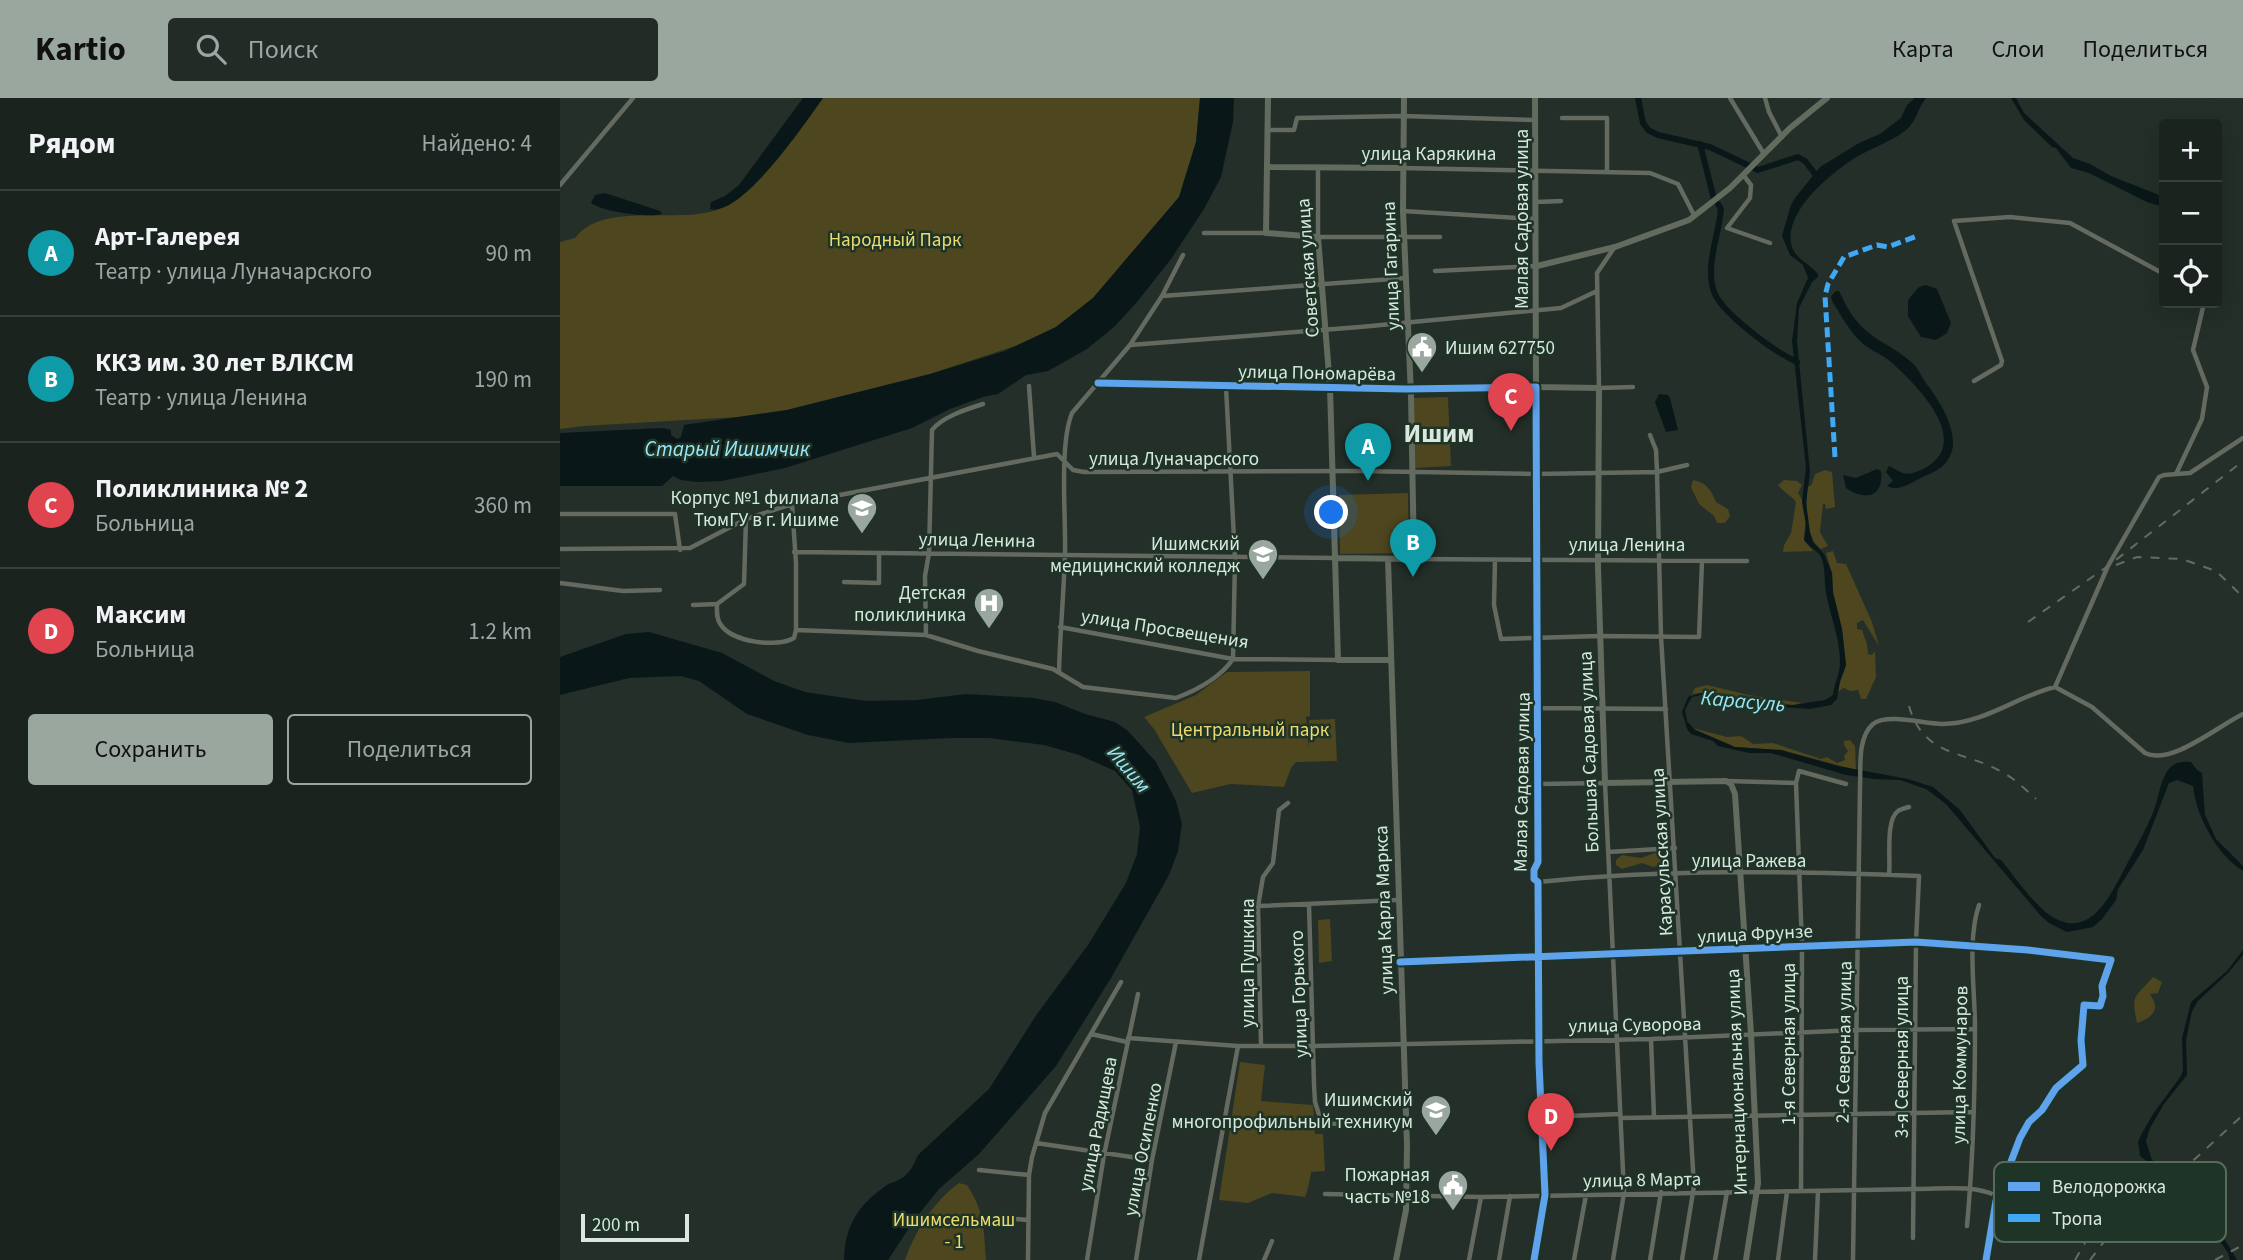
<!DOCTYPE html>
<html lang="ru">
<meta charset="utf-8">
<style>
:root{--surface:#1a231e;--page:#232b27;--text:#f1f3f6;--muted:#9fa4a4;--line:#38403c;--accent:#9aa79f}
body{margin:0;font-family:"Source Sans 3",sans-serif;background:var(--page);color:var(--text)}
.controls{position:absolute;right:21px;top:21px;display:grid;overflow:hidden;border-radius:7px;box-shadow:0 7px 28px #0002}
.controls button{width:63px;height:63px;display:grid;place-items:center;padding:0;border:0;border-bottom:2px solid var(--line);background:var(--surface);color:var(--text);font:35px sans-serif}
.scale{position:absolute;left:21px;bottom:18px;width:108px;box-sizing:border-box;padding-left:7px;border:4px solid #dae7df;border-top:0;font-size:19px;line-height:24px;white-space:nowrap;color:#dae7df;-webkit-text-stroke:5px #1e3427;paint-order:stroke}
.you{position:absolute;left:772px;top:415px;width:24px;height:24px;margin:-18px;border:5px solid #fff;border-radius:50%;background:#1a73e8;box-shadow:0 0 0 10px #1a73e833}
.badge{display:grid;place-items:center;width:46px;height:46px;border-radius:50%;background:var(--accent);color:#fff;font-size:23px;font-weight:700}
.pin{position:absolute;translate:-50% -58px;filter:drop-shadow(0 2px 4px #0008)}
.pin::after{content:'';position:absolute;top:37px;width:24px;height:21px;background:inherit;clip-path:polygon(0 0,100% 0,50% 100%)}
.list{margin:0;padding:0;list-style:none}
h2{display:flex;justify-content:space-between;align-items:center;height:91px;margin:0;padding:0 28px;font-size:30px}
h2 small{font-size:23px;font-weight:400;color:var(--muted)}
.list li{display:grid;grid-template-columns:46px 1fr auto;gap:21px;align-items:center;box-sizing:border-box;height:126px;padding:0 28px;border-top:2px solid var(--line)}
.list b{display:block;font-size:26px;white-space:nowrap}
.list p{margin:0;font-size:23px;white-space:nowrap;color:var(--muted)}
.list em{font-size:23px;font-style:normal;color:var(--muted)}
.actions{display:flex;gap:14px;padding:21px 28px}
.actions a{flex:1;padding:16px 0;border:2px solid var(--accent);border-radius:7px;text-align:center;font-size:24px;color:var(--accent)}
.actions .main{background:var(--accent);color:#111}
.icon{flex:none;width:38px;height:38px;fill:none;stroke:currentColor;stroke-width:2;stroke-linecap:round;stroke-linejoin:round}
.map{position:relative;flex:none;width:1683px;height:1162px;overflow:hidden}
header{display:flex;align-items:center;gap:42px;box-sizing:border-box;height:98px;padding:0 35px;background:var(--accent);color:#111}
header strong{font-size:33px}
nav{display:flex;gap:38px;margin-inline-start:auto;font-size:24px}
.search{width:490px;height:63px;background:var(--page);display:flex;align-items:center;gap:18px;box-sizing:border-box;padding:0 24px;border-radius:7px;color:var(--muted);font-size:26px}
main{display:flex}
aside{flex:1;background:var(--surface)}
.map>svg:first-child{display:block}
.green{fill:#4d461f}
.water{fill:#0a1719}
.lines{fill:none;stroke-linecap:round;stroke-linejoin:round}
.river{stroke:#0a1719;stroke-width:6}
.minor{stroke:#646a60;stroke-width:4.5}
.major{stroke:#636b5f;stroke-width:6}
.rail{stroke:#646b64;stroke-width:2;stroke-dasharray:9 9;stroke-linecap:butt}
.quiet{stroke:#3fa9f5;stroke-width:5;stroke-dasharray:10 5;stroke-linecap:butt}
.cycleway-casing{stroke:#1e3427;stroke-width:11}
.cycleway{stroke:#60a3ed;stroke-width:7}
.labels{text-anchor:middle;stroke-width:5;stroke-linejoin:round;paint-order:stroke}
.street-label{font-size:19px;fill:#dae7df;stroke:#1e3427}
.park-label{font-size:19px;fill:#efdb6d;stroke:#1e3427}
.poi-label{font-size:19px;fill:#dae7df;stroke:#1e3427;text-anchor:end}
.water-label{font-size:21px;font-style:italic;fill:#9be7fa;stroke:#1e3427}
.district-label{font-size:26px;font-weight:bold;fill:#dae7df;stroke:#1e3427}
.key{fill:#1e3427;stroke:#566a5e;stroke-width:2}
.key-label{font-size:19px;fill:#dae7df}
</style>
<header>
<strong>Kartio</strong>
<div class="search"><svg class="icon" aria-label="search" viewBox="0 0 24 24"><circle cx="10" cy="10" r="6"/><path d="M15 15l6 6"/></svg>Поиск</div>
<nav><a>Карта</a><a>Слои</a><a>Поделиться</a></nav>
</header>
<main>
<aside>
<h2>Рядом<small>Найдено: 4</small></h2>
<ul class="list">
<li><span class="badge" style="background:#0f9aa8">A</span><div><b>Арт-Галерея</b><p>Театр · улица Луначарского</p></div><em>90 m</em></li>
<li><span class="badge" style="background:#0f9aa8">B</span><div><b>ККЗ им. 30 лет ВЛКСМ</b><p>Театр · улица Ленина</p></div><em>190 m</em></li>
<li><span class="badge" style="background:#e0444e">C</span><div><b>Поликлиника № 2</b><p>Больница</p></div><em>360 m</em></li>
<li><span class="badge" style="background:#e0444e">D</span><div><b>Максим</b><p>Больница</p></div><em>1.2 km</em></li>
</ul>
<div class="actions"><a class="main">Сохранить</a><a>Поделиться</a></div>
</aside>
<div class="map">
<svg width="1683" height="1162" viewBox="0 0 1683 1162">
<rect width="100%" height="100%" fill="#232f28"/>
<path class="green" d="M263,0H640L636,44L619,99L533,200L496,229L470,243L370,276L227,312L178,319L24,328L0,331V144L15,140C42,103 117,126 157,112C167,108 177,94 184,87C212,59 240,32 263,0Z
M888,299L891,368L855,370L853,300Z
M1265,372L1272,374L1275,409L1266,411L1265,406H1263L1260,434L1268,448L1261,451C1244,439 1247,408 1247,390L1252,386L1255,376Z
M1133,382C1147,385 1151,392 1156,404L1168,411L1170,418L1165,425H1157L1154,418L1139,406L1131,389Z
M1224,382L1237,383L1242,387L1238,395C1248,407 1245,428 1244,442L1253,453L1223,454L1224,447L1231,435L1236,404C1231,397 1224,395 1218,387Z
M848,395L849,455L780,456L779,397Z
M1273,453L1277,465L1286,466L1312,524L1319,548L1303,522L1297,525V531L1302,532L1307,546L1308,556L1312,557L1315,553L1316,579L1306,601H1301L1298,592L1290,593L1284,590L1277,594L1286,567L1282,531L1273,495L1272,475L1266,455Z
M750,573V618L746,619L749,651V622L775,621L777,663L736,664L731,670L724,689L671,686L632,695L594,631L584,619L636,597L667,574Z
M1147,587L1189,597L1242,605C1206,616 1169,590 1132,596L1135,590Z
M1132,630L1167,639L1181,638L1193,646L1213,645L1261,661L1267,659L1277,665L1285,662L1284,658L1288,653L1284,647V643L1290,642L1295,648L1296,672L1221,652L1175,649Z
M1095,755L1103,757L1105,763L1102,767L1093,769L1082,765L1062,771L1056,767V762L1062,757L1081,760Z
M770,821L772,863L759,865L758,822Z
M1593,879L1602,884L1598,895L1590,896C1601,912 1593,919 1577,925C1571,896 1574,901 1593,879Z
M680,964L705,967L701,1003L753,1007L755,1036H763L765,1073L751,1074C751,1077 747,1096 745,1099L712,1095L688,1105L659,1102Z
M399,1085L407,1087C424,1112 424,1132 426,1162H345C355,1133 374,1103 399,1085Z"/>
<path class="water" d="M243,0H263C246,24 182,119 150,111L151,104L165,98L179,87Z
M640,0H674L673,24L661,79L644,111L611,161L577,204L555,228L527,251L488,273L466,277L438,296L423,299L390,311L352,330L225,370L162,383L137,384L121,382L113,378L102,388H0V335L103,330L111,332V337L117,341L121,339L124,327L227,312L370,276L445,253L496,229L533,200L619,99L636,44Z
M1355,0H1366C1359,8 1357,20 1350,28C1340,40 1312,50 1298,58C1273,73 1221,115 1232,149C1236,161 1251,167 1258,176V179L1252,184L1239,210L1237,243L1250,374L1246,405L1250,434L1253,444L1264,456L1272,475L1273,494L1282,531L1286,567L1280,583L1277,601L1271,607L1250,611L1207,608L1153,597H1141L1132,599L1129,604L1125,612L1127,623L1135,632L1175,649L1221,652L1278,668L1348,681L1373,689L1400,712L1435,760L1441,762C1454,778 1475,808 1491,818C1530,843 1550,798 1565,770C1575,751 1586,732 1594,712C1599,699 1600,683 1608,672C1614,664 1622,663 1631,664L1637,672L1642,675L1645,717L1656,741L1683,768V773C1657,757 1636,718 1633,688L1617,682L1609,685L1583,752L1558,791L1556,802L1542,821L1533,829L1507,834L1489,825L1481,818L1386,706L1366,691L1340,682L1314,681L1286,677L1211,655H1189L1158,648L1153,643L1131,636L1127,631L1122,614L1128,599L1141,595H1152L1194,604L1233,607L1265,602L1273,597C1274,586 1280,576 1280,565C1280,539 1270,518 1266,495C1264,483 1266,468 1260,457C1255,451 1248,448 1244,442L1246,427L1242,404L1246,369L1232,243L1237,205L1248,180L1243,167L1230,157L1222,138L1231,107L1235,100L1260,69L1299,45L1320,36L1341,20L1347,7Z
M1451,0H1456L1464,15L1513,60L1530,66L1551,78L1599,97L1604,101V109L1587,104L1529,75L1511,70L1496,50L1492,49L1464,22Z
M45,95L100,113L102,116C87,120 44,114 31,105L35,97Z
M1366,187L1377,191L1391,225L1387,235L1376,242L1361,239L1348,218V202L1359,189Z
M1276,193H1279C1285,206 1292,219 1302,229C1316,243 1336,250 1350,263C1357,268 1361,278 1366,285C1387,313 1414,359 1367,377C1355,382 1339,395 1327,388L1333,383L1326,374L1329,368C1344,375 1344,380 1363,371C1415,345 1357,287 1331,264C1322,256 1309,252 1300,243C1288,231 1281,217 1272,203L1271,198Z
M1099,296L1108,297L1110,300L1118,332L1106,334L1095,304Z
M1317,371L1321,373C1324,400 1305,403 1286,390L1283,377L1296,380Z
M89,534L162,555L214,583L245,594L306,603L357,602L406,596L473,600L495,604L525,616L555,624L568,633L596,664L616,703L622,726L618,753L609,777L551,880L496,968L419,1056L379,1091L355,1121L328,1162H284C285,1127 298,1107 327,1087C331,1084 337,1084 342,1080C350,1075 354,1066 358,1057L429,991L477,916L528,847L566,785L577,756L580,729L572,692L555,673L519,657L484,647L429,640H392L289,645L248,637L187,616L139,583L121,578L69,580L0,597V559L66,536Z
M1683,852V857L1669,874L1638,903L1632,913L1626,942L1627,977L1604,1006L1590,1030L1586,1043L1592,1062L1622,1082L1642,1104L1677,1162H1670L1668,1155L1628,1096L1580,1058L1578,1044L1581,1037L1593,1016L1621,978L1623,972L1622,940L1631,904L1667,873Z"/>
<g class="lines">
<path class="river" d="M1078,0L1083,25L1088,32L1098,37L1150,49L1198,72L1238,59L1245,63L1259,81
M1140,46L1154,101
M1158,106L1161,111C1159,136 1146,165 1153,191C1159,214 1215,254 1237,264"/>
<path class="minor" d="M1170,0L1204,56
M1205,0L1209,14L1222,39
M1002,20H1047V74
M707,32H734L737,20L843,18L975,22
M758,70V139H880
M842,70L1090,75L1118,86L1134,117
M1184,78L1191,87L1190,100L1167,130L1210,145
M0,87L73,0
M976,104L1001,103
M843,113L975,121
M644,135H706
M1054,150L1037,175L1039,290L1073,289
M875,173L976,168
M602,198L846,180
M570,247L800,229L1001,210L1037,193
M1414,283L1441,267L1442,263L1394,123L1450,119L1510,125L1604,176
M538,285L846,291L976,289L978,764L974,772V781L978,784L979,965L985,1097L974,1162
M469,288L474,359
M1616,376L1642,321L1647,289L1633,252L1644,205
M0,416H115L120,452
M0,451L130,450L186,421L232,406L497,356L513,372L524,374L797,373L976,376L1097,374L1096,352L1090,337
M234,454L775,460
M854,461L1187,463
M935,462L934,507L941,541L1039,538L1139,539L1142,463
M284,484L319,485V455
M0,485L63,493L100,492
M157,506L184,486L186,421
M133,507L157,506C157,513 156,521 161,527C172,544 217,550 234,540L236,532V465L232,406
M500,529L673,561L778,562
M236,532L366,537L418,553L493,571L523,589L616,600C637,592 660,580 673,561L675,460L666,289
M366,537L365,478L369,455L372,332C382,319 407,311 423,306
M499,574C500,534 504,494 505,455C506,418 499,347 512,315L570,247L602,198L623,157
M1495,589L1532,609L1585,655C1611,668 1658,628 1683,616
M978,610L1106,611
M1167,683L1236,685
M977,686L1045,685L1064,1095L1053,1162
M1048,754L1115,750
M1329,777C1331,762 1325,722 1338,713C1341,711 1345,710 1349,709
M978,784C1103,771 1233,773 1359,778L1356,844L1353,1140
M749,806L754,986L755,1004L762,1026L846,1024
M698,808L838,802
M840,864L1356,844L1468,852L1551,862L1542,888L1543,898L1540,908L1524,907L1521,942L1523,967L1496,990L1482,1012L1469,1024L1460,1040L1436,1103L1426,1162
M531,936L567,944
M568,940L678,948H753L1091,941L1297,932L1415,931
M1091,941L1094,1019
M701,948L698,808L703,779L713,765L719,712L728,705
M981,1019L1060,1016
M1061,1020L1414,1014
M476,1045L592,1062
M419,1072L469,1077
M1241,1093L1242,849L1236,685L1239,673L1286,686
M765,1096L921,1099L1358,1091C1383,1091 1412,1087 1435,1097L1436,1101
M429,1119L468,1122
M1407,1128C1413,1062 1415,996 1415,930C1415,892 1407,842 1419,807
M468,1162L469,1077L472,1059L485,1015L561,884
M527,1162L544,1057L578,896
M576,1162L592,1062L616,944
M639,1162L678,948
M704,1162L712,1143
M909,1162L921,1099
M939,1162L950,1098
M1014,1162L1026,1097
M1090,1162L1101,1094
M1122,1162L1134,1088L1101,538L1097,374L1127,367
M1155,1162L1167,1094
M1218,1162L1227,1094
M1255,1162L1258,1093
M1293,1162L1300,688C1301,670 1297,640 1313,626C1328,615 1364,626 1382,626C1424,626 1457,598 1495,589L1548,468L1599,379L1604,377L1630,375L1683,340"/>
<path class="major" d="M708,0L706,135L758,139L770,289L778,562H830
M975,0L976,289L1039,290L1038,469L1045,685L1166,683L1171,686L1175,696L1191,936L1198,1085L1186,1162
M707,69L842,70
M977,168L1055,149L1129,122L1170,90L1230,30L1267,0
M776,460L854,461L851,297L843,113L844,0
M828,461L847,1047L846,1112L836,1162"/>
<path class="rail" d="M1556,467L1577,459L1622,461L1656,473L1683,499
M1468,524L1548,468L1683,363
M1349,608C1364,660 1404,652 1442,674C1455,681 1465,691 1476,701
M1515,1162L1554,1095
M1530,1162L1543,1145L1683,1017
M1655,1162L1683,1147"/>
<path class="quiet" d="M1275,359L1265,198L1268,186L1284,159L1317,147L1328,149L1357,138"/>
<g class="cycleway-casing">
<path id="cycleway" d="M538,285L846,291L976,289L978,764L974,772V781L978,784L979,965L985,1097L974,1162
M840,864L1356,844L1468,852L1551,862L1542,888L1543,898L1540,908L1524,907L1521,942L1523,967L1496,990L1482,1012L1469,1024L1460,1040L1436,1103L1426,1162"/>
</g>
<use href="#cycleway" class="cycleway"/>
</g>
<defs>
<g id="civic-pin" transform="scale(1.575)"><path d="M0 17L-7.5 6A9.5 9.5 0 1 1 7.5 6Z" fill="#9aa79f" stroke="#1e3427"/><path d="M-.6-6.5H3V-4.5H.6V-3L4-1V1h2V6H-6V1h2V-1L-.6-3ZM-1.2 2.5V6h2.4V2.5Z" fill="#fff"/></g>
<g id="university-pin" transform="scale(1.575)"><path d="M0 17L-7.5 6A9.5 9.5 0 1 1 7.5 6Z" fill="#9aa79f" stroke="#1e3427"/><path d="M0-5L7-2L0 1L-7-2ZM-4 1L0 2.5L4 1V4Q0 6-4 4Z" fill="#fff"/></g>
<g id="hospital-pin" transform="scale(1.575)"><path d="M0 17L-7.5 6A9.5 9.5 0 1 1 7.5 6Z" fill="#9aa79f" stroke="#1e3427"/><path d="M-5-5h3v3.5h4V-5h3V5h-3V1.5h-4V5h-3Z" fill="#fff"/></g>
</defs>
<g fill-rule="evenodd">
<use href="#civic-pin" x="862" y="249"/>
<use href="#university-pin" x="302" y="410"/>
<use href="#university-pin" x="703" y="456"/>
<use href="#hospital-pin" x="429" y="505"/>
<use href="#university-pin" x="876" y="1012"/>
<use href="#civic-pin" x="893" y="1087"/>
</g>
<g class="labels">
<g class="street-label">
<text x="869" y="62">улица Карякина</text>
<text transform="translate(961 121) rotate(-90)" y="7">Малая Садовая улица</text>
<text transform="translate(830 168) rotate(-92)" y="7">улица Гагарина</text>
<text transform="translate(747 170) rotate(-94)" y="7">Советская улица</text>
<text transform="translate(757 274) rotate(1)" y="7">улица Пономарёва</text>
<text x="614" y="367">улица Луначарского</text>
<text transform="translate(417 441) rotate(1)" y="7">улица Ленина</text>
<text x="1067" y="453">улица Ленина</text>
<text transform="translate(605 530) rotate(9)" y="7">улица Просвещения</text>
<text transform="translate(1028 654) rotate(-92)" y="7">Большая Садовая улица</text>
<text transform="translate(961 684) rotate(-89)" y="7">Малая Садовая улица</text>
<text transform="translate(1101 754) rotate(-93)" y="7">Карасульская улица</text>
<text x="1189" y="769">улица Ражева</text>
<text transform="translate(823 812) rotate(-92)" y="7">улица Карла Маркса</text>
<text transform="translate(1195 835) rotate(-3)" y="7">улица Фрунзе</text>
<text transform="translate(687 865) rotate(-90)" y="7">улица Пушкина</text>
<text transform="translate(738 896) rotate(-92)" y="7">улица Горького</text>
<text transform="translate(1075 926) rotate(-1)" y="7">улица Суворова</text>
<text transform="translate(1283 944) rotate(-89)" y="7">2-я Северная улица</text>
<text transform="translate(1228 946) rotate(-90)" y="7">1-я Северная улица</text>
<text transform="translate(1341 959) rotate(-90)" y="7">3-я Северная улица</text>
<text transform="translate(1399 967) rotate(-89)" y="7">улица Коммунаров</text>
<text transform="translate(1176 984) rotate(-92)" y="7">Интернациональная улица</text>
<text transform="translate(537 1026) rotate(-79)" y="7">улица Радищева</text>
<text transform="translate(582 1051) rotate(-79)" y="7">улица Осипенко</text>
<text transform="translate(1082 1081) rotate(-1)" y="7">улица 8 Марта</text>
</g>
<g class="park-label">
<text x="335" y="148">Народный Парк</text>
<text x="690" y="638">Центральный парк</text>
<text x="394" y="1128">Ишимсельмаш<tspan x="394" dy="22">- 1</tspan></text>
</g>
<g class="poi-label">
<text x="885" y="256" text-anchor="start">Ишим 627750</text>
<text x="279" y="406">Корпус №1 филиала<tspan x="279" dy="22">ТюмГУ в г. Ишиме</tspan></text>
<text x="680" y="452">Ишимский<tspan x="680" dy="22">медицинский колледж</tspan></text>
<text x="406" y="501">Детская<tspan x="406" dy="22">поликлиника</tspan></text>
<text x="853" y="1008">Ишимский<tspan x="853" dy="22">многопрофильный техникум</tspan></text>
<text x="870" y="1083">Пожарная<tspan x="870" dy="22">часть №18</tspan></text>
</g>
<g class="water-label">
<text x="167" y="358">Старый Ишимчик</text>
<text transform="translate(1183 603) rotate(5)" y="7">Карасуль</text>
<text transform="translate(569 671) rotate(50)" y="7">Ишим</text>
</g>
<g class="district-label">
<text x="879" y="344">Ишим</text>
</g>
</g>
<rect x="1434" y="1064" width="232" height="80" rx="10" class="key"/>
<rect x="1448" y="1084" width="32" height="9" fill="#60a3ed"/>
<rect x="1448" y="1116" width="32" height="8" fill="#3fa9f5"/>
<g class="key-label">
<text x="1492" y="1095">Велодорожка</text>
<text x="1492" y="1127">Тропа</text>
</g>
</svg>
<div class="controls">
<button>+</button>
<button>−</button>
<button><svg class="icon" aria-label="locate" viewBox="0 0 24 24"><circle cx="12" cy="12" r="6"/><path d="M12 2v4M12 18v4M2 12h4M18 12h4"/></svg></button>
</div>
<div class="scale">200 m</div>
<div class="you"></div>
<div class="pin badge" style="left:808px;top:383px;background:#0f9aa8">A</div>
<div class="pin badge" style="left:853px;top:479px;background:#0f9aa8">B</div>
<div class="pin badge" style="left:951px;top:333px;background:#e0444e">C</div>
<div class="pin badge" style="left:991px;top:1053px;background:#e0444e">D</div>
</div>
</main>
